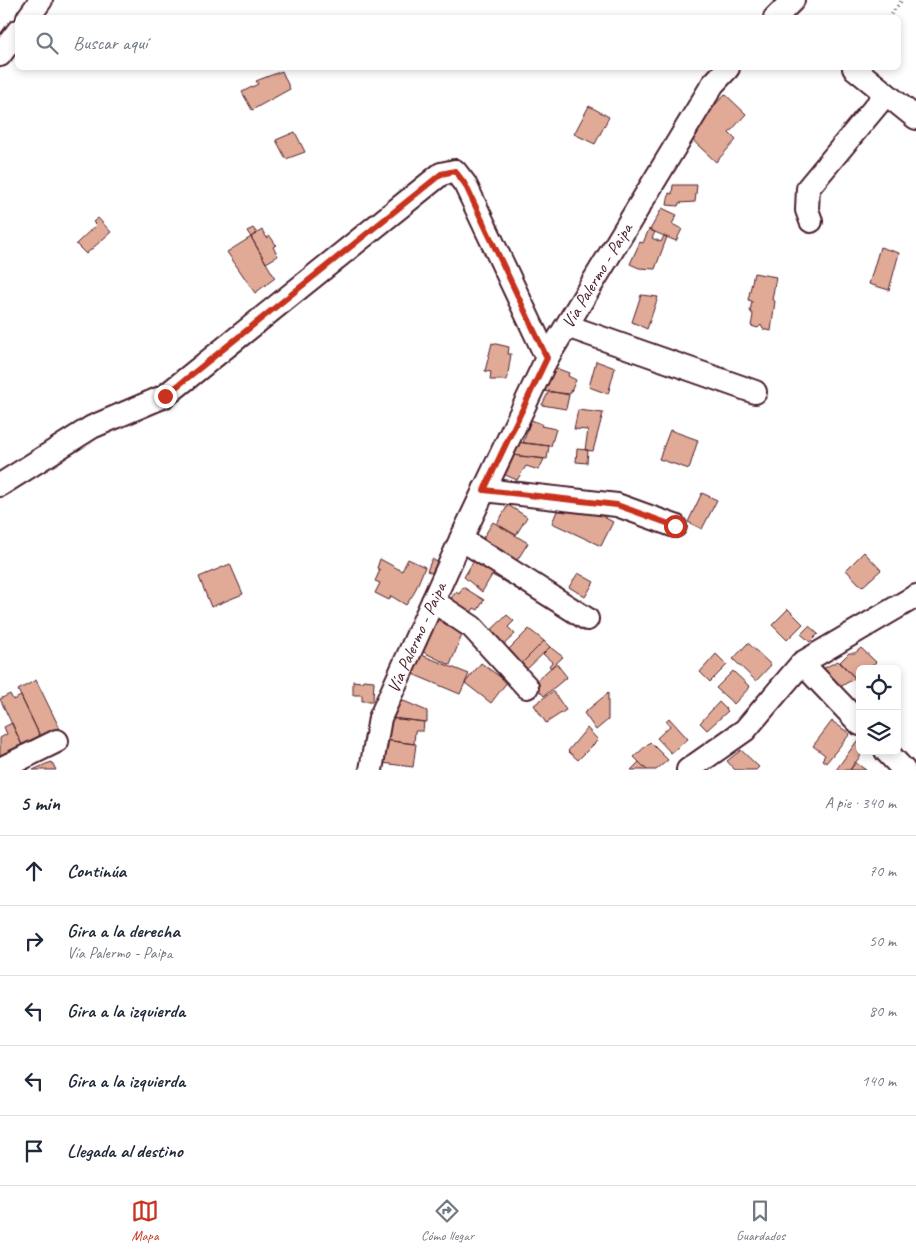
<!DOCTYPE html>
<html lang="es">
<meta charset="utf-8">
<style>
:root{--surface:#fff;--page:#f6f6f7;--text:#1f2937;--muted:#747a83;--line:#e0e1e3;--accent:#c8321e}
body{margin:0;font-family:Caveat,sans-serif;background:var(--page);color:var(--text)}
.controls{position:absolute;right:15px;bottom:15px;display:grid;overflow:hidden;border-radius:8px;box-shadow:0 2px 8px #0003}
.controls button{width:45px;height:45px;display:grid;place-items:center;padding:0;border:0;border-bottom:1px solid var(--line);background:var(--surface);color:var(--text);font:25px sans-serif}
.stop{position:absolute;width:15px;height:15px;margin:-11px;border:4px solid #c8321e;border-radius:50%;background:#fff}
.stop.end{background:#c8321e;border-color:#fff;box-shadow:0 1px 5px #0008}
.list{margin:0;padding:0;list-style:none}
h2{display:flex;justify-content:space-between;align-items:center;height:65px;margin:0;padding:0 20px;font-size:21px}
h2 small{font-size:16px;font-weight:400;color:var(--muted)}
.list li{display:grid;grid-template-columns:32px 1fr auto;gap:15px;align-items:center;box-sizing:border-box;height:70px;padding:0 20px;border-top:1px solid var(--line)}
.list b{display:block;font-size:19px;white-space:nowrap}
.list p{margin:0;font-size:16px;white-space:nowrap;color:var(--muted)}
.list em{font-size:16px;font-style:normal;color:var(--muted)}
.icon{flex:none;width:28px;height:28px;fill:none;stroke:currentColor;stroke-width:2;stroke-linecap:round;stroke-linejoin:round}
.map{position:relative;flex:none;width:916px;height:770px;overflow:hidden}
.search{position:absolute;background:var(--surface);box-shadow:0 2px 8px #0003;left:15px;right:15px;top:15px;height:55px;display:flex;align-items:center;gap:12px;box-sizing:border-box;padding:0 18px;border-radius:8px;color:var(--muted);font-size:19px}
.sheet{height:415px;background:var(--surface)}
nav{display:flex;justify-content:space-around;align-items:center;box-sizing:border-box;height:70px;border-top:1px solid var(--line);background:var(--surface);font-size:14px;color:var(--muted)}
nav a{display:grid;justify-items:center;gap:2px}
nav .on{color:var(--accent)}
.map>svg:first-child{display:block}
.building{fill:#e0aa96;stroke:#4a1f2b}
.lines{fill:none;stroke-linecap:round;stroke-linejoin:round}
.minor-casing{stroke:#4a1f2b;stroke-width:26}
.path{stroke:#4a1f2b;stroke-width:3;stroke-dasharray:1 4;stroke-linecap:butt}
.minor{stroke:#fff;stroke-width:22}
.route{stroke:#c8321e;stroke-width:6}
.labels{text-anchor:middle;stroke-width:4.5;stroke-linejoin:round;paint-order:stroke}
.street-label{font-size:18px;fill:#4a1f2b;stroke:#fff}
</style>
<div class="map">
<svg width="916" height="770" viewBox="0 0 916 770">
<rect width="100%" height="100%" fill="#fff"/>
<filter id="ink" filterUnits="userSpaceOnUse"><feTurbulence type="fractalNoise" baseFrequency=".02" numOctaves="2"/><feDisplacementMap in="SourceGraphic" scale="10" xChannelSelector="R" yChannelSelector="G"/><feConvolveMatrix kernelMatrix="1 2 1 2 8 2 1 2 1" color-interpolation-filters="sRGB"/></filter>
<g filter="url(#ink)">
<path class="building" d="M282,71L290,89L252,110L242,92L258,84L256,81Z
M725,94L746,114L729,133L736,140L716,162L687,135Z
M589,106L609,117L595,144L574,134Z
M295,132L305,152L286,159L276,140Z
M673,185H697L695,202L679,203L678,206L667,205L669,193L672,194Z
M662,208L677,215L672,224L682,229L676,241L650,230Z
M98,218L111,232L86,254L76,244L96,225L93,222Z
M253,228L257,233L251,237L247,231Z
M649,229L655,232L652,238L661,242L664,236L667,237L655,269L639,268L630,264L640,242L643,243Z
M262,230L267,238L270,236L276,245L273,247L278,256L266,263L251,237Z
M251,237L275,278L255,293L227,252Z
M880,247L899,253L889,290L869,284Z
M754,273L776,277L772,300L775,301L771,331L763,329L761,325L758,328L751,326L753,315L750,311L752,301L748,300Z
M641,295L658,297L647,329L632,322Z
M492,343L509,347L508,354H511L507,380H490L491,372L485,371Z
M596,361L615,368L608,394L589,387Z
M553,367L569,373L568,376L576,380L570,394L541,391Z
M549,391L569,395L566,409L542,405Z
M578,410L603,413L593,451L585,450L588,430L574,429Z
M531,420L542,424L541,426L556,429L551,446L523,443Z
M670,430L698,440L689,469L659,459Z
M518,442L549,446L547,459L513,455Z
M577,449L588,450L587,463L576,462Z
M512,455L544,459L539,470L526,466L517,480L503,474Z
M702,493L717,500L702,529L688,522Z
M508,505L527,517L516,535L497,524Z
M559,506L591,510L613,522L601,546L552,523Z
M493,522L528,543L516,562L481,541Z
M479,552L509,572L503,581L492,575L482,592L464,577Z
M864,552L881,570L862,587L846,570Z
M380,559L402,571L408,559L425,567L414,593L406,605L391,596L389,600L375,593L380,583L375,581L380,570L377,568Z
M432,559L437,562L432,573L427,571Z
M230,564L243,594L211,607L199,577Z
M578,573L594,582L585,597L569,587Z
M463,587L484,600L478,610L474,608L469,616L449,604L451,598L456,592L459,594Z
M788,609L803,624L787,640L772,625Z
M438,613L464,630L450,665L421,651Z
M507,615L514,621L508,627L515,634L500,648L487,634Z
M809,626L818,634L810,642L801,634Z
M529,629L544,641L518,667L505,653Z
M544,641L550,647L523,673L518,667Z
M748,643L771,665L756,681L733,659Z
M550,647L563,657L551,668L549,666L552,662L543,654Z
M861,648L876,662L871,666L874,669H860V683L840,662L849,653H855Z
M419,654L469,674L460,694L410,673Z
M716,654L727,665L710,682L700,672Z
M838,661L855,678L835,690L822,669Z
M481,663L507,682L491,703L465,683Z
M556,663L567,677L544,696L533,684Z
M733,671L750,687L734,704L716,688Z
M36,680L60,729L41,738L18,690Z
M363,680L374,681L373,701H362V695H353V681L362,682Z
M553,691L566,710L546,723L534,705Z
M608,693V720L596,730L584,713Z
M10,694L13,700L21,696L41,738L22,745L0,699Z
M399,699L427,711V722L391,718Z
M719,702L728,711L707,730L700,723Z
M391,718L424,722L423,731H415L414,744L385,740Z
M669,718L688,739L671,753L657,738L670,726L666,721Z
M832,721L850,734L826,763L822,760L825,755L813,746Z
M12,723L23,747L0,758V738L7,734L4,727Z
M587,728L598,740L578,760L568,751Z
M384,740L416,744L413,767L382,763Z
M857,741L860,743V751H864L850,770H836Z
M650,742L668,760L656,770H647L634,757Z
M741,750L759,767L756,770H735L727,761Z
M52,762L56,770H33L46,764Z
M639,762L647,770H631Z
M855,762L863,768L866,770H850Z"/>
<g class="lines">
<g class="minor-casing">
<g id="minor">
<path d="M28,18L41,0"/>
<path d="M775,18L793,0"/>
<path d="M0,55L18,31"/>
<path d="M854,68L916,118"/>
<path d="M811,221L807,210L808,188L886,94"/>
<path d="M567,326L755,392"/>
<path d="M0,485L92,427L165,396L441,174L455,171L465,184L547,358"/>
<path d="M484,490L617,505L675,526"/>
<path d="M461,539L587,619"/>
<path d="M433,601L472,627L527,687"/>
<path d="M802,663L860,724"/>
<path d="M886,751L904,770"/>
<path d="M0,769L57,741"/>
<path id="s1" d="M371,770L380,718L461,539L547,358L713,84L728,68"/>
<path d="M688,770L745,730L802,663L916,596"/>
</g>
</g>
<path class="path" d="M888,18L902,0"/>
<use href="#minor" class="minor"/>
</g>
</g>
<g class="lines" filter="url(#ink)">
<path class="route" d="M165,396L441,174L455,171L465,184L547,358L484,490L617,505L675,526"/>
</g>
<g class="labels">
<g class="street-label">
<text dy="6" stroke="none"><textPath href="#s1" startOffset="546">Vía Palermo - Paipa</textPath></text>
<text dy="6" stroke="none"><textPath href="#s1" startOffset="141">Vía Palermo - Paipa</textPath></text>
</g>
</g>
</svg>
<div class="controls">
<button><svg class="icon" aria-label="locate" viewBox="0 0 24 24"><circle cx="12" cy="12" r="6"/><path d="M12 2v4M12 18v4M2 12h4M18 12h4"/></svg></button>
<button><svg class="icon" aria-label="layers" viewBox="0 0 24 24"><path d="M12 4l9 5-9 5-9-5zM3 14l9 5 9-5"/></svg></button>
</div>
<div class="stop" style="left:675px;top:526px"></div>
<div class="stop end" style="left:165px;top:396px"></div>
<div class="search"><svg class="icon" aria-label="search" viewBox="0 0 24 24"><circle cx="10" cy="10" r="6"/><path d="M15 15l6 6"/></svg>Buscar aquí</div>
</div>
<section class="sheet">
<h2>5 min<small>A pie · 340 m</small></h2>
<ul class="list">
<li><svg class="icon" aria-label="ahead" viewBox="0 0 24 24"><path d="M12 20V5M6 11l6-6 6 6"/></svg><div><b>Continúa</b></div><em>70 m</em></li>
<li><svg class="icon" aria-label="right" viewBox="0 0 24 24"><path d="M7 20v-9h11M14 6l5 5-5 5"/></svg><div><b>Gira a la derecha</b><p>Vía Palermo - Paipa</p></div><em>50 m</em></li>
<li><svg class="icon" aria-label="left" viewBox="0 0 24 24"><path d="M17 20v-9H6M10 6l-5 5 5 5"/></svg><div><b>Gira a la izquierda</b></div><em>80 m</em></li>
<li><svg class="icon" aria-label="left" viewBox="0 0 24 24"><path d="M17 20v-9H6M10 6l-5 5 5 5"/></svg><div><b>Gira a la izquierda</b></div><em>140 m</em></li>
<li><svg class="icon" aria-label="arrive" viewBox="0 0 24 24"><path d="M6 21V4h12l-3 4 3 4H6"/></svg><div><b>Llegada al destino</b></div></li>
</ul>
</section>
<nav>
<a class="on"><svg class="icon" aria-label="map" viewBox="0 0 24 24"><path d="M3 6l6-2 6 2 6-2v14l-6 2-6-2-6 2zM9 4v14M15 6v14"/></svg>Mapa</a>
<a><svg class="icon" aria-label="directions" viewBox="0 0 24 24"><path d="M12 3l9 9-9 9-9-9zM9 14v-3h6M13 9l2 2-2 2"/></svg>Cómo llegar</a>
<a><svg class="icon" aria-label="saved" viewBox="0 0 24 24"><path d="M7 4h10v16l-5-4-5 4z"/></svg>Guardados</a>
</nav>
